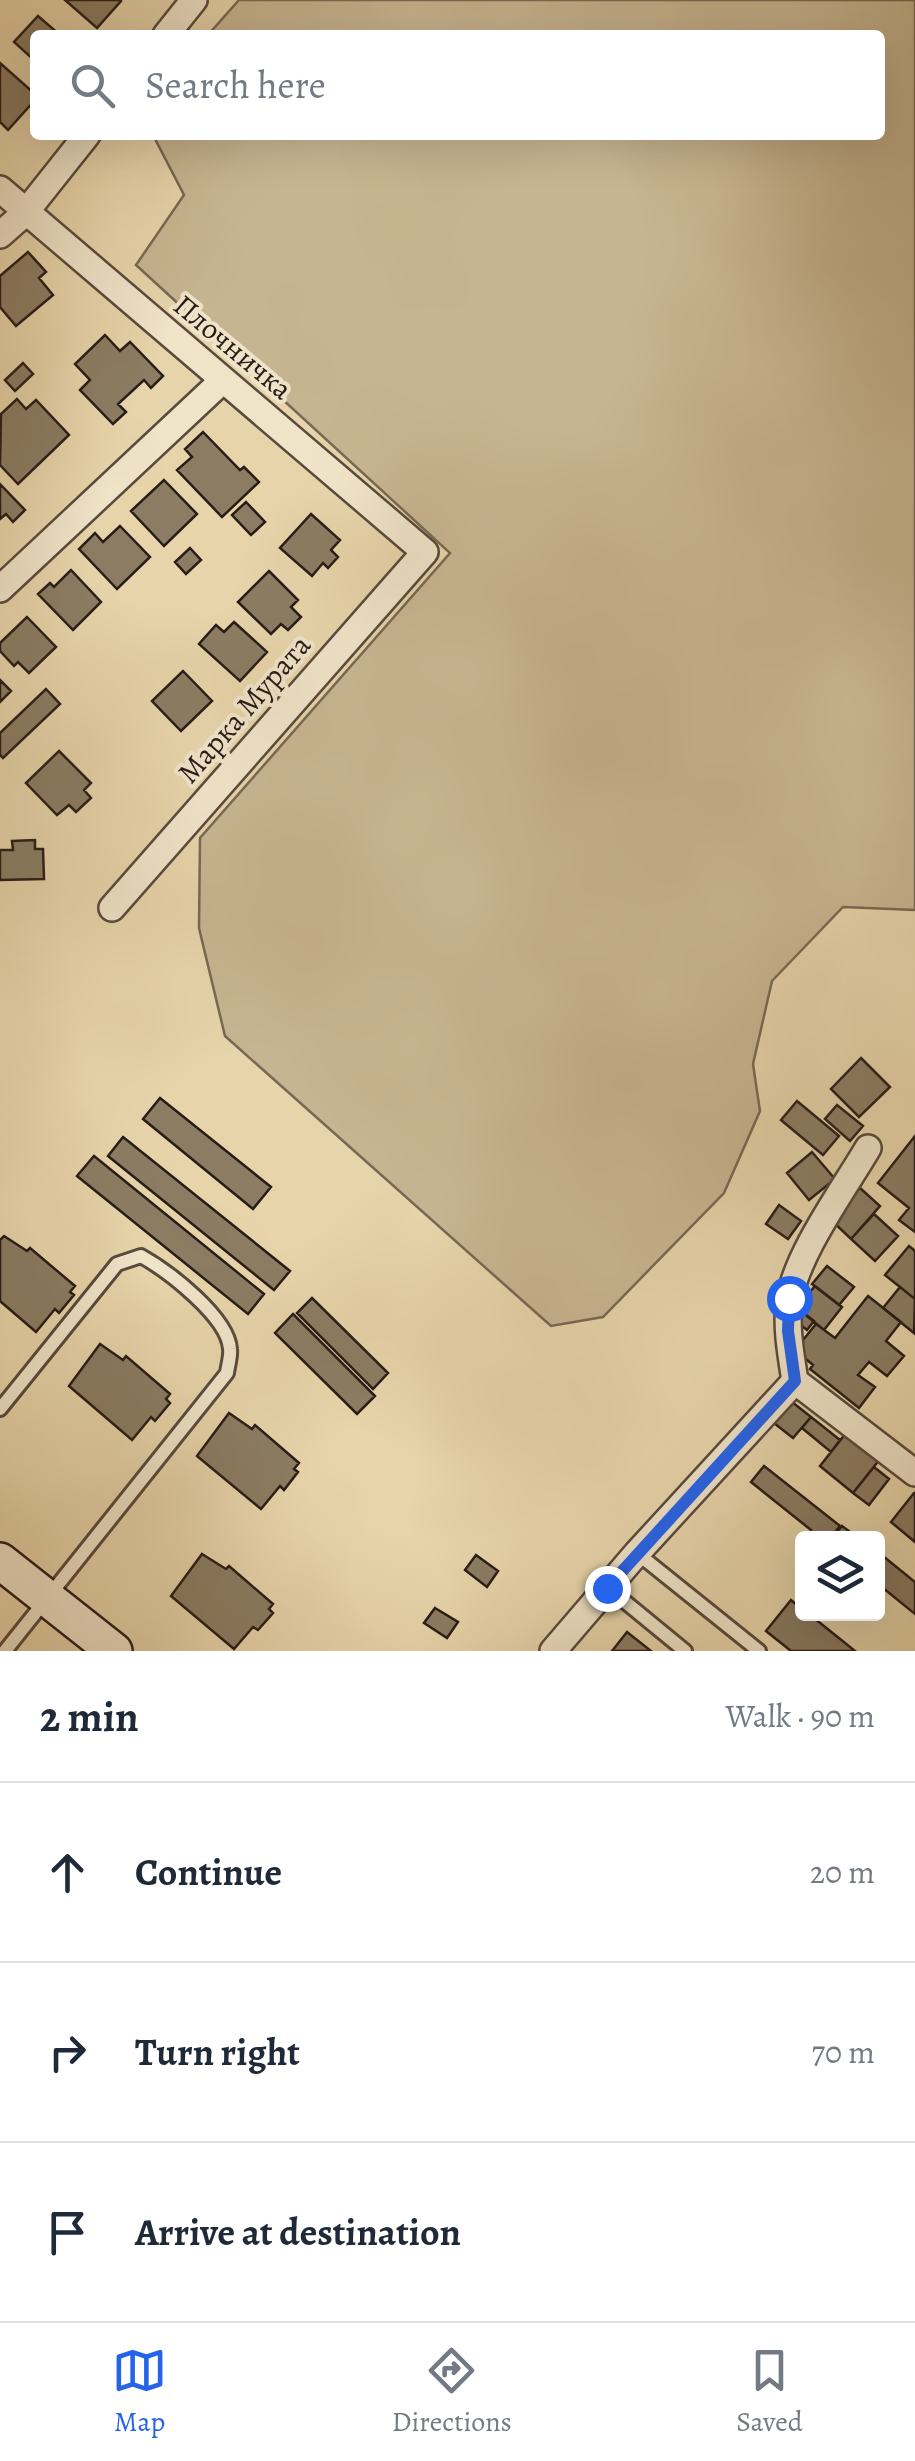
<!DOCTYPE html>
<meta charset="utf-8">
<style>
:root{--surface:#fff;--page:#f6f6f7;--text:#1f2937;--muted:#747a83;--line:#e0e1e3;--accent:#2563eb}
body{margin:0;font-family:Alegreya,serif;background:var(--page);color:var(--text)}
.controls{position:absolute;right:30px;bottom:30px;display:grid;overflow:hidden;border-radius:10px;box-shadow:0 10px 40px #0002}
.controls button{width:90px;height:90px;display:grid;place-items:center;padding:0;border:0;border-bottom:2px solid var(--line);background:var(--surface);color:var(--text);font:50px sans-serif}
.stop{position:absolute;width:30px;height:30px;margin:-22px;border:8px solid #2563eb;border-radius:50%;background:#fff}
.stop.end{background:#2563eb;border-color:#fff;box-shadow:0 2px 10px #0008}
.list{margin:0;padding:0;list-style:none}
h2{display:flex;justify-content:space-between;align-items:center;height:130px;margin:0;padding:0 40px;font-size:42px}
h2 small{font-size:32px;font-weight:400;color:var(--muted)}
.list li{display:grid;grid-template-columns:65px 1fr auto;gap:30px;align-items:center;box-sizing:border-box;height:180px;padding:0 40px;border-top:2px solid var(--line)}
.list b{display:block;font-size:38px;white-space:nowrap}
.list em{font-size:32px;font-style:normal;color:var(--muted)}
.icon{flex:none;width:55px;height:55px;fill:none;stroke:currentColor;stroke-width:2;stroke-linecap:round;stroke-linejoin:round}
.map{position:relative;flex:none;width:915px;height:1651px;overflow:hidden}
.search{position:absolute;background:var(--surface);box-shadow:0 10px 40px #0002;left:30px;right:30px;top:30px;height:110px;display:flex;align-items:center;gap:25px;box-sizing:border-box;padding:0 35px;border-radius:10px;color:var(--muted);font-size:38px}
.sheet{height:670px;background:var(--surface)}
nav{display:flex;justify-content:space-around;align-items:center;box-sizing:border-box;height:140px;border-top:2px solid var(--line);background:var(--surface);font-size:28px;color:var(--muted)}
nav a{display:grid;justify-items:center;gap:5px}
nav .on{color:var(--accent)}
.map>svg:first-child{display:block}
.green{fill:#c7b591;stroke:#786854;stroke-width:2.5}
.building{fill:#8b7c63;stroke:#281c17;stroke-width:2.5}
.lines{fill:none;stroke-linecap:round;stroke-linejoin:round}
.lane-casing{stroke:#584a3c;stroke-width:18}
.street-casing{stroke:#584a3c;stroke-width:30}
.secondary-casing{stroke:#281c17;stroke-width:40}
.lane{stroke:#efe3c8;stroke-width:12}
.street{stroke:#efe3c8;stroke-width:25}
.secondary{stroke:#efe3c8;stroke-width:35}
.route{stroke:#2563eb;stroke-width:12}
.labels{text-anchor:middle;stroke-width:8;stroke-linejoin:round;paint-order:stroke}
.street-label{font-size:30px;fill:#281c17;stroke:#efe3c8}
</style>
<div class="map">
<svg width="915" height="1651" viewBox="0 0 915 1651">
<rect width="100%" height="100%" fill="#e7d4aa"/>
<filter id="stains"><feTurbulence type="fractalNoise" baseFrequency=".002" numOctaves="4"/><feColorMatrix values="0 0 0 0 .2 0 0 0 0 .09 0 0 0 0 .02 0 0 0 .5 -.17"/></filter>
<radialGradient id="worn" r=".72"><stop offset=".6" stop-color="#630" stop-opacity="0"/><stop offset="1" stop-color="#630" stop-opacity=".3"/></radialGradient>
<path class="green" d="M239,0H915V910L843,907L772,981L753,1064L760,1111L724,1193L603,1317L551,1326L225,1036L199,928L200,838L450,553L136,265L184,195L153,135H880V35H208Z"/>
<path class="building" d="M65,0H120L121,1L97,28Z
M38,16L60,35H35V61L14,42Z
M0,63L35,94V100L8,130L0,122Z
M28,252L46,272L39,278L53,295L16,326L0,307V276Z
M105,335L120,351L130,342L163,376L151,388L144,380L118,404L126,412L113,424L80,390L90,380L75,364Z
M23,363L33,374L15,391L5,380Z
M17,399L26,409L36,400L69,435L18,484L0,465L1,414Z
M203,432L240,470L244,467L259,482L222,517L177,470L192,457L185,449Z
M164,480L197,514L164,546L131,511Z
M0,484L25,510L13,522L6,514L0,519Z
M246,502L265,522L251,535L232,515Z
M311,514L340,540L331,550L338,557L328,568L323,563L312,576L280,548Z
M120,526L150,557L117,589L79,549L95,533L103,542Z
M190,548L201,560L186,574L175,562Z
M71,570L101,602L73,630L38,594L50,583L54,587Z
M269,571L298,600L291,607L301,617L288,630L281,624L271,634L238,602Z
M27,617L56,647L29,673L18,662L14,666L0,651V643Z
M234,622L267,652L240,681L199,644L216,625L224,632Z
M183,671L212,701L181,731L152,701Z
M0,680L11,691L0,702Z
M46,689L60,704L3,758L0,755V733Z
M59,751L91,783L84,790L91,798L76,812L69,805L57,815L26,783Z
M35,840V849H43L44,879L0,880V850H13L12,841Z
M861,1058L890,1087L859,1117L831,1089Z
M160,1098L271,1187L253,1209L143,1119Z
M797,1101L839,1136L823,1155L781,1120Z
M837,1105L863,1126L850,1141L825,1119Z
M915,1136V1232L899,1220L909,1208L878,1183Z
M123,1137L290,1271L274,1290L108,1156Z
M812,1152L835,1179L809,1200L787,1173Z
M94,1156L264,1294L248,1314L77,1176Z
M860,1188L880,1206L851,1239L831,1220Z
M779,1205L801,1221L788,1239L766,1224Z
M874,1214L898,1236L875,1261L851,1239Z
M4,1236L27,1251L30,1248L75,1286L70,1292L74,1295L59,1313L55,1309L36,1332L0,1301V1240Z
M909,1246L915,1251V1299L885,1275Z
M827,1266L854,1287L839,1305L812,1284Z
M815,1286L842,1307L824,1330L797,1308Z
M900,1287L915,1299L914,1333L883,1308Z
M868,1296L901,1322L886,1341L904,1356L887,1376L869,1362L858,1375L875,1387L859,1408L810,1369L813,1365L795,1350L816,1324L835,1338Z
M312,1298L388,1373L373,1389L297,1313Z
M800,1310L814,1321L807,1330L793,1319Z
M293,1314L375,1396L357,1414L275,1333Z
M100,1344L123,1360L126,1356L170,1394L166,1399L170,1403L155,1421L151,1417L132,1440L69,1386Z
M792,1402L811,1417L793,1438L774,1423Z
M229,1413L252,1429L255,1425L299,1463L294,1469L298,1472L284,1490L280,1486L261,1509L197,1456Z
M811,1417L840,1440L831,1452L802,1428Z
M846,1433L880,1459L853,1493L820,1466Z
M764,1466L840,1526L830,1538H815L808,1534L811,1530L751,1482Z
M874,1467L889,1479L869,1505L853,1493Z
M914,1493H915V1542L891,1522Z
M842,1526L857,1537L855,1538H832Z
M878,1552L915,1582V1614L878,1584Z
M202,1554L226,1569L229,1566L273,1604L269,1609L273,1613L258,1630L253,1627L234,1649L171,1596Z
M476,1555L498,1571L487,1587L465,1570Z
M791,1600L802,1609V1614H809L855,1651H791L766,1631Z
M435,1608L458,1622L447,1638L424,1623Z
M627,1632L651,1651H612Z"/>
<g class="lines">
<g class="lane-casing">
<path id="lane" d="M0,1409L117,1264L141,1256C168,1271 228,1317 230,1349C231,1356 228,1365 227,1373L5,1651
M637,1553L759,1651
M607,1587L685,1651"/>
</g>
<g class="street-casing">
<path id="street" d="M166,35L194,0
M0,189L425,552L112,908
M0,235L25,213L87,135
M0,589L222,381
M795,1381C791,1355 786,1329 789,1303C794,1257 844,1189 868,1148
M553,1651L637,1553L795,1381L915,1473"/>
</g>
<g class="secondary-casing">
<path id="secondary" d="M0,1561L114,1651"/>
</g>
<use href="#lane" class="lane"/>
<use href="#street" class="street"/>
<use href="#secondary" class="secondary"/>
</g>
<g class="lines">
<path class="route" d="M607,1588L795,1381L788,1331L789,1298"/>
</g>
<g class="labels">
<g class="street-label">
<text transform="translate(233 347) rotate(40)" y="10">Плочничка</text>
<text transform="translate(244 709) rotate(-49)" y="10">Марка Мурата</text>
</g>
</g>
<rect width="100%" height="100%" filter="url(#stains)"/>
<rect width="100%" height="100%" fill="url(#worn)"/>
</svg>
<div class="controls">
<button><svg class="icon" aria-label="layers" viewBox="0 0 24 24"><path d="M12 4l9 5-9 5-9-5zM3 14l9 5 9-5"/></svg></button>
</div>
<div class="stop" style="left:789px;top:1298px"></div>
<div class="stop end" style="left:607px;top:1588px"></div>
<div class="search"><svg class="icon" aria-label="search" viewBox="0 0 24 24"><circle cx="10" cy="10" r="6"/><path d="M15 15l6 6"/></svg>Search here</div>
</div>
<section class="sheet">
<h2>2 min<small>Walk · 90 m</small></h2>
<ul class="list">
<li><svg class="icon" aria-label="ahead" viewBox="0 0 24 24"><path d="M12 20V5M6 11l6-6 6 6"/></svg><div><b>Continue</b></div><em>20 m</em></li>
<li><svg class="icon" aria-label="right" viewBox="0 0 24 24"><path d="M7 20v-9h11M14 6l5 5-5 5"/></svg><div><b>Turn right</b></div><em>70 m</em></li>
<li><svg class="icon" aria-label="arrive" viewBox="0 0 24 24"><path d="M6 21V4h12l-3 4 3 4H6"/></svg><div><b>Arrive at destination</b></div></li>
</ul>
</section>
<nav>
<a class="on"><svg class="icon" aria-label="map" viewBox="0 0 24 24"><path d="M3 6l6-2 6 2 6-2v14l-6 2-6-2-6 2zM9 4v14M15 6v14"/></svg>Map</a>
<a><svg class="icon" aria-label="directions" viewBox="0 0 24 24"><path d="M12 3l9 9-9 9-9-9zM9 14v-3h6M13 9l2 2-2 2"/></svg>Directions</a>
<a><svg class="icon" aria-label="saved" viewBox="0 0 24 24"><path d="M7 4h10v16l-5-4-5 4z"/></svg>Saved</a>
</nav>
